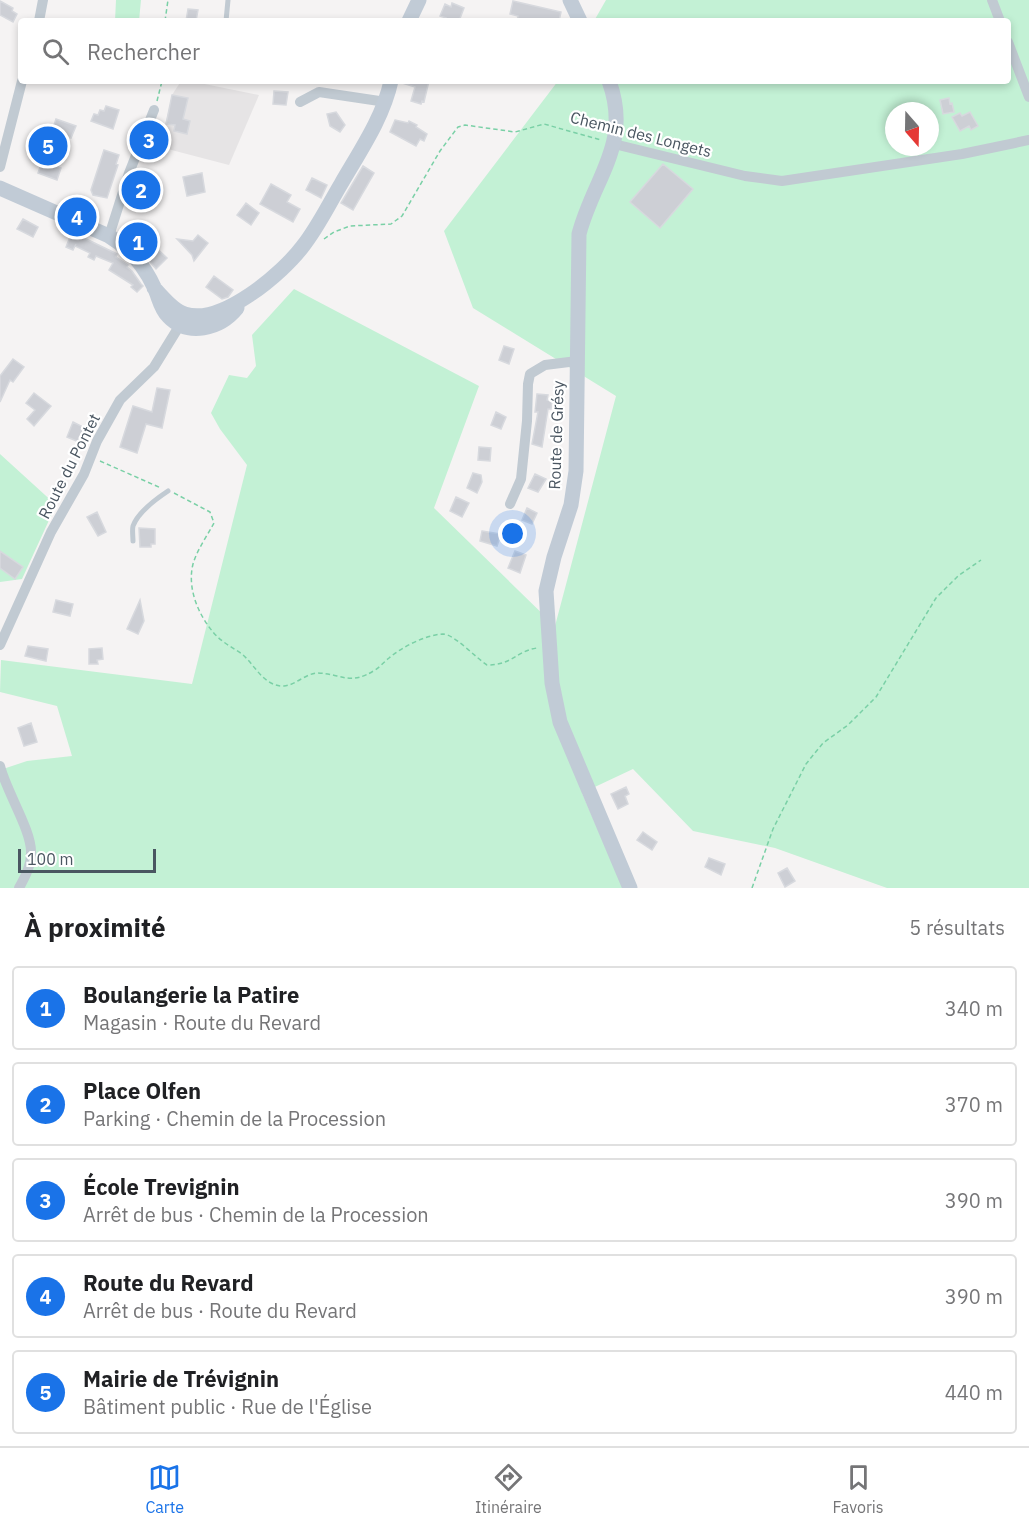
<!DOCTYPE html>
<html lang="fr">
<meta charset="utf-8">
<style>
:root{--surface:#fff;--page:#f6f6f6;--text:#202124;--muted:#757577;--line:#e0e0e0;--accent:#1a73e8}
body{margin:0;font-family:"IBM Plex Sans",sans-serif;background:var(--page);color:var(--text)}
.compass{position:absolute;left:885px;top:102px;width:54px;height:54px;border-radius:50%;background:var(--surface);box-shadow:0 3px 9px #0003;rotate:160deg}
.scale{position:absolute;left:18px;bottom:15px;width:138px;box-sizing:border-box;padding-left:6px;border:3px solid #4a5661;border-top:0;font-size:16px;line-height:21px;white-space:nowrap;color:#4a5661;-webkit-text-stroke:4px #fff;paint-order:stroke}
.you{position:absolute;left:513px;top:534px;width:21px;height:21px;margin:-15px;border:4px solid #fff;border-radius:50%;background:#1a73e8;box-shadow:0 0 0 9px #1a73e833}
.badge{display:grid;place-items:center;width:39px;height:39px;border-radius:50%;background:var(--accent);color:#fff;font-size:20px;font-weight:700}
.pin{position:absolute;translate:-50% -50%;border:3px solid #fff;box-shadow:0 2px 6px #0006}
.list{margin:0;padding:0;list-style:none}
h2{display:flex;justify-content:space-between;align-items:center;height:78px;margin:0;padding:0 24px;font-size:26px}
h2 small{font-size:20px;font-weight:400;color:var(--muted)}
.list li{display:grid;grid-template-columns:39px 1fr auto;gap:18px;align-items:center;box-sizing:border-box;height:84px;margin:0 12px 12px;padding:0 12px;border:2px solid var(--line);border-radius:6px}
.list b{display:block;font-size:22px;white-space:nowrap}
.list p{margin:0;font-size:20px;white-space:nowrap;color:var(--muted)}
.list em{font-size:20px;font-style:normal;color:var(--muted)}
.icon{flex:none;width:33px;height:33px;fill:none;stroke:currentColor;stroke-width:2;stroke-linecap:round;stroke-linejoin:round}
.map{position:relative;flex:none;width:1029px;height:888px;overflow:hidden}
.search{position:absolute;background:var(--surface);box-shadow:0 3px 9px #0003;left:18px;right:18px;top:18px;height:66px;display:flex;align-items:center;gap:15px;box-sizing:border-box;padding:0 21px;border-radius:6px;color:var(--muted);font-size:22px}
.sheet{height:558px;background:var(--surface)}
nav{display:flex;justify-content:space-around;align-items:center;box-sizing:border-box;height:84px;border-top:2px solid var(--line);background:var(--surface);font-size:16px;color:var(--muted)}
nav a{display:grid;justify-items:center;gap:3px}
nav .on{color:var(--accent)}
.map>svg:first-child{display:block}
.education{fill:#e6e4e5}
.green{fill:#c3f1d5;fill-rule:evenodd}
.building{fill:#cdcfd5;stroke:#d7d9de;stroke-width:1.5}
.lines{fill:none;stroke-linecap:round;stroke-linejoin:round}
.path{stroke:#7ad0a6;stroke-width:1.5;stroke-dasharray:4.5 3;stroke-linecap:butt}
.lane{stroke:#c1cad2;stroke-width:5}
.street{stroke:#c1cad2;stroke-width:10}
.secondary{stroke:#c1cbd6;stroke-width:15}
.labels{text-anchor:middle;stroke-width:4.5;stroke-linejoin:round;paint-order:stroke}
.street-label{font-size:16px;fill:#4a5661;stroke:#fff}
</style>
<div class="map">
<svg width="1029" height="888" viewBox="0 0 1029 888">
<rect width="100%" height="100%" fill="#f5f3f3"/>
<path class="education" d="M181,81H190L259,95L229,165L160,147L172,95Z"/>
<path class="green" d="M116,0H141L139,21H115Z
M606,0H1029V888H887L775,848L693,831L633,769L582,793L623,888H0V770L27,761L72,756L57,706L0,692L1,660L192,684L247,465L220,429L211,413L229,375L247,378L256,366L252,335L294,289L479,386L434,508L555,626L616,396L473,308L444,231L558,81H1008V21H594ZM894,111H930V147H894Z
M0,454L56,505L22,579L0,582Z"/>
<path class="building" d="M0,1L13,8L12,11L17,14L13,22L0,15Z
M513,1L561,12L559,21H517L518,16L510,14Z
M452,3L464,8L459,21H444L446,18L440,16L445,4L451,7Z
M188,9L198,10L196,21H186Z
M402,81H429L424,102L422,101L421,104L411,101L415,87L402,83Z
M274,91L288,92L286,105L273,104Z
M172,95L188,98L183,119L190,121L187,134L174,131L175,125L166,124Z
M949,98L950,104L952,103L954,112L943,114L940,100Z
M106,106L119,110L113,129L91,121L94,114L98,115L100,110L104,111Z
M336,112L345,125L340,132L330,126L327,114Z
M970,112L978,126L971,130L969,126L960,131L952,117L960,113L962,116Z
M56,119L76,126L71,138L65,136L55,166L61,168L57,180L38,173Z
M395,120L408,123L409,121L417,125L416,127L427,134L424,141L420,139L416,146L390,132Z
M104,150L119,155L116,164L118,165L107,198L93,195L91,190Z
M663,164L693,189L660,228L630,202Z
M363,166L374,173L353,210L341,203Z
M202,173L205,192L187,196L183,177Z
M312,178L327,185L321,198L306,190Z
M271,184L291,195L287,202L300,209L293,222L260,204Z
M246,203L259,213L251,225L237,215Z
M23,219L38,227L33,237L17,229Z
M147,230L153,235L148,240L167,258L156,269L134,243Z
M198,235L208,243L194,261L192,255L177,239L193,241Z
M80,236L117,254L116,257L128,265L127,267L132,271L141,284L143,286L137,292L131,287L133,285L109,270L113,263L96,256L94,260L88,257L90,253L75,246L76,244L73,250L66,247L70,237L78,240Z
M214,276L233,290L228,297L222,299L206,287Z
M504,346L514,349L509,364L499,360Z
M13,359L24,367L13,382L10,380L0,402V376Z
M157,388L170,390L162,428L146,424L137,453L120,447L133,406L152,412Z
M34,393L51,406L34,426L27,419L35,410L26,403Z
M537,394L548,395L547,400L552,401L551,409H548L542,447L532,444L538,412H535Z
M496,412L506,417L501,429L491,425Z
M73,422L85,428L79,442L67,437Z
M479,447L491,448L490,461L478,460Z
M473,473L481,475L482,482L477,493L467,488Z
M535,474L546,479L538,492L528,488Z
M456,497L469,503L462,517L450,511Z
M527,508L537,513L532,524L522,520Z
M97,512L106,532L98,536L87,517Z
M139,528L155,529V544H151V547H140Z
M482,531L501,534L497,546L480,541Z
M0,551L23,567L15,579L0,568Z
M515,551L526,555L520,573L508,568Z
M56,600L73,604L70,616L53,612Z
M140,600L144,621L138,634L127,629Z
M28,646L48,649L46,661L25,656Z
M102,648L103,659L97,660L98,664H89V649Z
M31,723L37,742L24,746L18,728Z
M626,787L629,794L625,796L628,804L618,809L611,794Z
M643,832L657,842L652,850L637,840Z
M709,858L725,864L721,875L705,867Z
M787,868L795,881L785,887L778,873Z"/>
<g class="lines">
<path class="path" d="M165,21L168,0
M157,101L162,81
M324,239L334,232L350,226L391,224L402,216L440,151L458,127L465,125L515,132L544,124L601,140
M100,461L161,488
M174,493L210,512L214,523C207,536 197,550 193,564C187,588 198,614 213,632C221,642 232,647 242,654C255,665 264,687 284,686C296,685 306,673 318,673C342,674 350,686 375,670C380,667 384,662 389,658C402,647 425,635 443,634C454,634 476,658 487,665C513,665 516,651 537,648
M752,888L773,829L806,764L823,743L848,725L876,697L936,598L958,576L981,560"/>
<path class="lane" d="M226,21L228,0
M133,541C133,537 132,530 133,526C138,512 156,499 168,491"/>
<path class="street" d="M992,0L1000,21
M39,21L43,0
M1008,42L1029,97
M300,102L319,92L386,102
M614,144L745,176L782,181L962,154L1029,140
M0,167L22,81
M109,236L129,173L154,110
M510,504L521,479L527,421L528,384L530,374L545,365L577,361
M0,645L51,532L84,474L97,441L120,400L154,367L183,320
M0,766C6,791 32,831 31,853C31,866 25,877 19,888"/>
<path class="secondary" d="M570,0L580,21
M409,21L419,0
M609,81C632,144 594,177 579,234L576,471L571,505L554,557L546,591L552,683L560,722L630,888
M0,188L109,236C129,248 144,265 154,287C159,297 160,308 168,316C188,337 220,329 237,308
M154,288C163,297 173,311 185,314C221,326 283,273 303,246C318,227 329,204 341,184C360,151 383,118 391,81"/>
</g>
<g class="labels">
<g class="street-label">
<text transform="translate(641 134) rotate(14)" y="6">Chemin des Longets</text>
<text transform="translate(556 435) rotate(-88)" y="6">Route de Grésy</text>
<text transform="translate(69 466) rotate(-63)" y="6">Route du Pontet</text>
</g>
</g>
</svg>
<svg class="compass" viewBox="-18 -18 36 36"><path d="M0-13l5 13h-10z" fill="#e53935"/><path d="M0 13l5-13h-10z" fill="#757577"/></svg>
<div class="scale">100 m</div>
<div class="you"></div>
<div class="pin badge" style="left:138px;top:242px">1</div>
<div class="pin badge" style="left:141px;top:190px">2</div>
<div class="pin badge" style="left:149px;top:140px">3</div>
<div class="pin badge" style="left:77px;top:217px">4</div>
<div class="pin badge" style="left:48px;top:146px">5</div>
<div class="search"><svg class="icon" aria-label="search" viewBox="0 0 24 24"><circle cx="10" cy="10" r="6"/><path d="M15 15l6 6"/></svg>Rechercher</div>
</div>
<section class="sheet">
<h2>À proximité<small>5 résultats</small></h2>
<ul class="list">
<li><span class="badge">1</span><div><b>Boulangerie la Patire</b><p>Magasin · Route du Revard</p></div><em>340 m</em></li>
<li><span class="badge">2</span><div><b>Place Olfen</b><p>Parking · Chemin de la Procession</p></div><em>370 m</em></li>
<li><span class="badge">3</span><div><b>École Trevignin</b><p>Arrêt de bus · Chemin de la Procession</p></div><em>390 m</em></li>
<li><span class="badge">4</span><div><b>Route du Revard</b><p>Arrêt de bus · Route du Revard</p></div><em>390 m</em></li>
<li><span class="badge">5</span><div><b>Mairie de Trévignin</b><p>Bâtiment public · Rue de l'Église</p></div><em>440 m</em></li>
</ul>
</section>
<nav>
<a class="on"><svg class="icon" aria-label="map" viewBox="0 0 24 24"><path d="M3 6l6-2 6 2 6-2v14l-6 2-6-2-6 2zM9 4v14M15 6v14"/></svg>Carte</a>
<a><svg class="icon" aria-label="directions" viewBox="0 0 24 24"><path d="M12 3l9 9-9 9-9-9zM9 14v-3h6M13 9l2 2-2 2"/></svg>Itinéraire</a>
<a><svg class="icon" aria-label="saved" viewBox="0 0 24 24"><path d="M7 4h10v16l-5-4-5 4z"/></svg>Favoris</a>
</nav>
